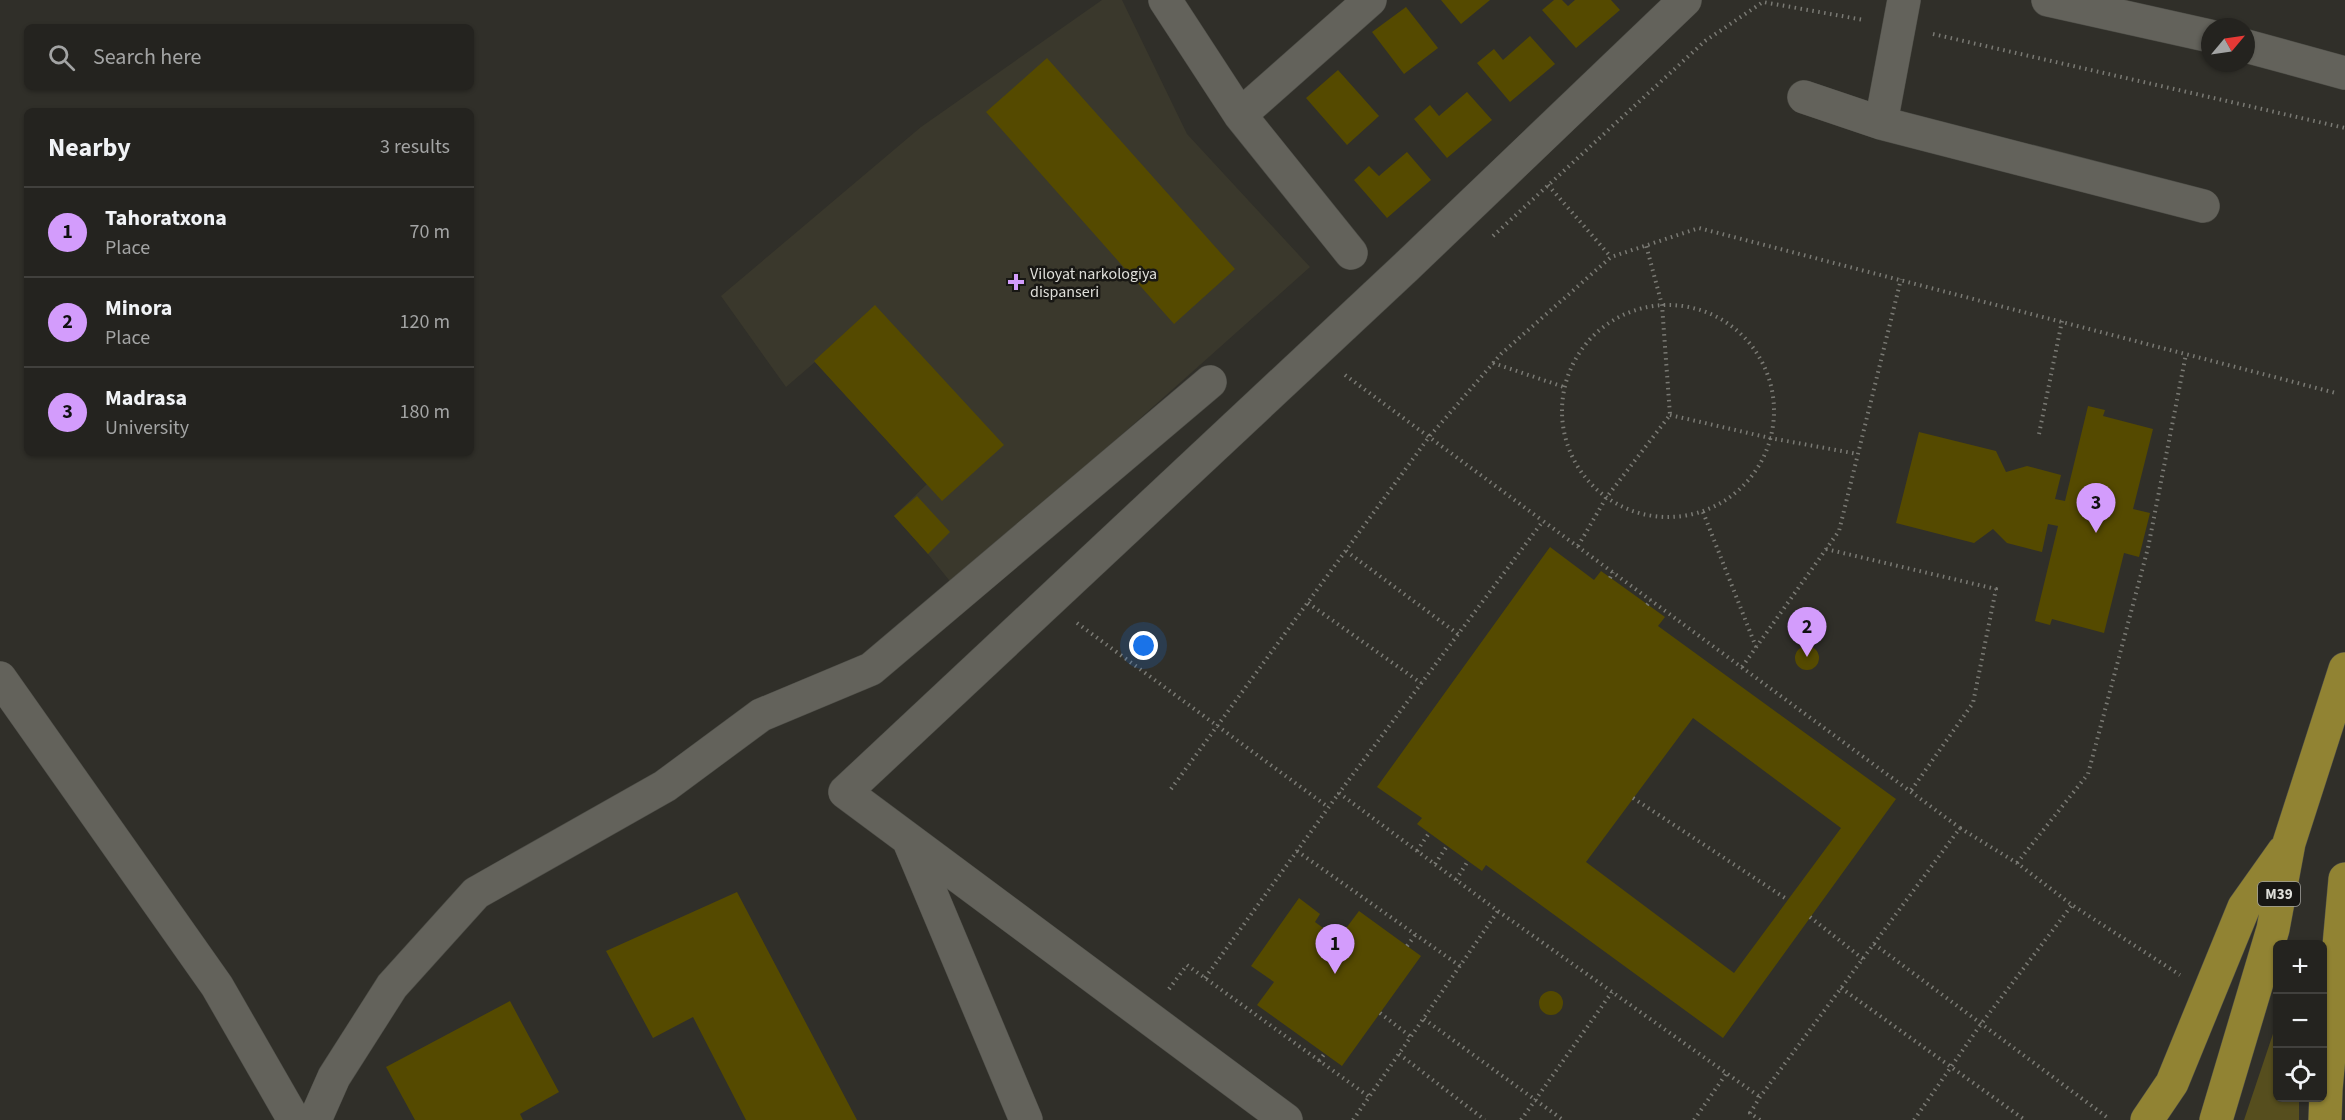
<!DOCTYPE html>
<meta charset="utf-8">
<style>
:root{--surface:#24231f;--page:#302f2c;--text:#f1f3f6;--muted:#a3a4a4;--line:#41403d;--accent:#d39cfc}
body{margin:0;font-family:"Source Sans 3",sans-serif;background:var(--page);color:var(--text)}
.controls{position:absolute;right:18px;bottom:18px;display:grid;overflow:hidden;border-radius:9px;box-shadow:0 2px 4px #0004}
.controls button{width:54px;height:54px;display:grid;place-items:center;padding:0;border:0;border-bottom:2px solid var(--line);background:var(--surface);color:var(--text);font:30px sans-serif}
.compass{position:absolute;left:2201px;top:18px;width:54px;height:54px;border-radius:50%;background:var(--surface);box-shadow:0 2px 4px #0004;rotate:61deg}
.you{position:absolute;left:1144px;top:646px;width:21px;height:21px;margin:-15px;border:4px solid #fff;border-radius:50%;background:#1a73e8;box-shadow:0 0 0 9px #1a73e833}
.badge{display:grid;place-items:center;width:39px;height:39px;border-radius:50%;background:var(--accent);color:#111;font-size:20px;font-weight:700}
.pin{position:absolute;translate:-50% -50px;filter:drop-shadow(0 2px 3px #0008)}
.pin::after{content:'';position:absolute;top:32px;width:21px;height:18px;background:inherit;clip-path:polygon(0 0,100% 0,50% 100%)}
.list{margin:0;padding:0;list-style:none}
h2{display:flex;justify-content:space-between;align-items:center;height:78px;margin:0;padding:0 24px;font-size:26px}
h2 small{font-size:20px;font-weight:400;color:var(--muted)}
.list li{display:grid;grid-template-columns:39px 1fr auto;gap:18px;align-items:center;box-sizing:border-box;height:90px;padding:0 24px;border-top:2px solid var(--line)}
.list b{display:block;font-size:22px;white-space:nowrap}
.list p{margin:0;font-size:20px;white-space:nowrap;color:var(--muted)}
.list em{font-size:20px;font-style:normal;color:var(--muted)}
.icon{flex:none;width:33px;height:33px;fill:none;stroke:currentColor;stroke-width:2;stroke-linecap:round;stroke-linejoin:round}
.map{position:relative;flex:none;width:2345px;height:1120px;overflow:hidden}
.search{position:absolute;background:var(--surface);box-shadow:0 2px 4px #0004;left:24px;top:24px;width:450px;height:66px;display:flex;align-items:center;gap:15px;box-sizing:border-box;padding:0 21px;border-radius:9px;color:var(--muted);font-size:22px}
.panel{position:absolute;background:var(--surface);box-shadow:0 2px 4px #0004;left:24px;top:108px;width:450px;height:348px;border-radius:9px}
.map>svg:first-child{display:block}
.built{fill:#3a382c}
.green{fill:#564e1e}
.building{fill:#554a00;fill-rule:evenodd}
.lines{fill:none;stroke-linecap:round;stroke-linejoin:round}
.minor-casing{stroke:#4c4c46;stroke-width:34}
.highway-casing{stroke:#4c4c46;stroke-width:34}
.path{stroke:#7a7a74;stroke-width:4;stroke-dasharray:1.5 4.5;stroke-linecap:butt}
.minor{stroke:#63625b;stroke-width:33}
.highway{stroke:#918333;stroke-width:33}
.poi-dot{fill:#d39cfc;stroke:#181714;stroke-width:2}
.labels{text-anchor:middle;stroke-width:5;stroke-linejoin:round;paint-order:stroke}
.shield{fill:#181714;stroke:#a3a39f;stroke-width:1.5}
.shield-label{font-size:15px;font-weight:bold;fill:#dfdfda}
.poi-label{font-size:16px;fill:#dfdfda;stroke:#181714;text-anchor:start}
</style>
<div class="map">
<svg width="2345" height="1120" viewBox="0 0 2345 1120">
<rect width="100%" height="100%" fill="#302f29"/>
<path class="built" d="M1102,0H1122L1187,134L1310,267L953,585L928,554L894,516L927,484L815,362L786,387L721,296L921,127Z"/>
<path class="green" d="M2277,1022L2278,1098H2299V1120H2244Z"/>
<path class="building" d="M1441,0H1490L1461,24Z
M1554,0H1562L1568,6L1575,0H1611L1620,10L1576,48L1542,10Z
M1406,7L1438,48L1404,74L1372,32Z
M1530,36L1555,64L1510,102L1477,63L1494,49L1503,60Z
M1047,58L1235,269L1174,324L986,112Z
M1338,70L1379,116L1347,145L1306,98Z
M1467,92L1492,120L1447,158L1414,119L1430,105L1439,116Z
M1407,152L1431,180L1387,218L1354,180L1369,166L1379,176Z
M875,305L1004,445L942,501L814,361Z
M2088,406L2105,410L2103,416L2153,429L2133,509L2150,513L2139,557L2124,553L2104,633L2052,619L2050,625L2035,621L2058,526L2048,524L2042,552L2007,543L1993,529L1974,543L1896,523L1919,432L1996,451L2006,472L2027,466L2061,475L2055,499L2065,501Z
M917,496L950,532L928,554L894,516Z
M1550,547L1594,580L1601,571L1665,617L1658,626L1896,799L1723,1038L1486,865L1482,871L1468,861L1417,824L1422,818L1377,787ZM1693,718L1841,828L1734,973L1586,862Z
M1795 658a12 12 0 1 1 24 0a12 12 0 1 1-24 0Z
M737,892L857,1120H746L693,1017L653,1038L606,951Z
M1299,898L1320,914L1315,922L1338,939L1359,911L1421,956L1342,1066L1257,1005L1274,982L1251,966Z
M1539 1003a12 12 0 1 1 24 0a12 12 0 1 1-24 0Z
M510,1001L559,1092L520,1114L523,1120H415L386,1067Z"/>
<g class="lines">
<g class="minor-casing">
<path id="minor" d="M1165,0L1240,115L1351,253
M2048,0L2210,36
M2246,46L2345,73
M1804,97L1881,123L2203,206
M1240,115L1370,0
M1881,123L1904,0
M0,678L217,986L294,1120
M909,841L1026,1120
M315,1120L334,1077L392,986L476,893L665,786L761,715L871,669L1210,382
M1286,1120L845,792L1406,267L1685,0"/>
</g>
<g class="highway-casing">
<path id="highway" d="M2147,1120L2172,1083L2244,907L2283,852
M2216,1120L2273,929L2289,843L2345,669
M2325,1120L2326,1090L2345,879"/>
</g>
<path class="path" d="M1933,34L2345,128
M1548,185L1611,257
M1493,236L1705,41L1763,2L1864,20
M1562 411a106 106 0 1 1 212 0a106 106 0 1 1-212 0Z
M1493,363L1564,387
M1345,375L1543,521
M1670,415L1770,438L1858,454
M2039,434L2062,321
M1703,512L1756,647
M1578,546L1606,498L1670,415L1662,305L1646,245
M1826,549L1996,589L1973,703L1910,792
M1346,551L1458,634
M1610,578L1613,572
M1308,603L1421,683
M1647,605L1651,600
M1077,623L1328,807
M1742,667L1839,531L1901,279
M1171,789L1429,437L1501,354L1611,257L1699,228L2336,393
M1633,798L1788,900
M1960,828L2017,863L2072,905L2180,975
M1297,851L1460,966
M1417,851L1429,833
M2017,863L2088,774L2148,548L2186,354
M1435,864L1447,846
M1456,880L1468,861
M1810,917L1863,959
M1874,944L2108,1118
M1407,946L1416,934
M1205,978L1339,793
M1841,988L2025,1120
M1169,989L1187,965L1368,1096
M1380,1013L1411,1037
M1424,1019L1563,1120
M1399,1054L1485,1120
M1319,1061L1325,1053
M1353,1120L1498,911
M1521,1120L1612,992
M1694,1120L1726,1074
M1760,1120L1750,1113L1760,1097L1960,828L1543,521L1339,793L1498,911L1760,1097
M1914,1120L1981,1024L2072,905"/>
<use href="#minor" class="minor"/>
<use href="#highway" class="highway"/>
</g>
<path class="poi-dot" d="M1013 273h6v6h6v6h-6v6h-6v-6h-6v-6h6z"/>
<g class="labels">
<rect class="shield" x="2258" y="882" width="42" height="24" rx="4.5"/>
<g class="shield-label">
<text x="2279" y="899">M39</text>
</g>
<g class="poi-label">
<text x="1030" y="279">Viloyat narkologiya<tspan x="1030" dy="18">dispanseri</tspan></text>
</g>
</g>
</svg>
<div class="controls">
<button>+</button>
<button>−</button>
<button><svg class="icon" aria-label="locate" viewBox="0 0 24 24"><circle cx="12" cy="12" r="6"/><path d="M12 2v4M12 18v4M2 12h4M18 12h4"/></svg></button>
</div>
<svg class="compass" viewBox="-18 -18 36 36"><path d="M0-13l5 13h-10z" fill="#e53935"/><path d="M0 13l5-13h-10z" fill="#a3a4a4"/></svg>
<div class="you"></div>
<div class="pin badge" style="left:1335px;top:974px">1</div>
<div class="pin badge" style="left:1807px;top:657px">2</div>
<div class="pin badge" style="left:2096px;top:533px">3</div>
<div class="search"><svg class="icon" aria-label="search" viewBox="0 0 24 24"><circle cx="10" cy="10" r="6"/><path d="M15 15l6 6"/></svg>Search here</div>
<section class="panel">
<h2>Nearby<small>3 results</small></h2>
<ul class="list">
<li><span class="badge">1</span><div><b>Tahoratxona</b><p>Place</p></div><em>70 m</em></li>
<li><span class="badge">2</span><div><b>Minora</b><p>Place</p></div><em>120 m</em></li>
<li><span class="badge">3</span><div><b>Madrasa</b><p>University</p></div><em>180 m</em></li>
</ul>
</section>
</div>
